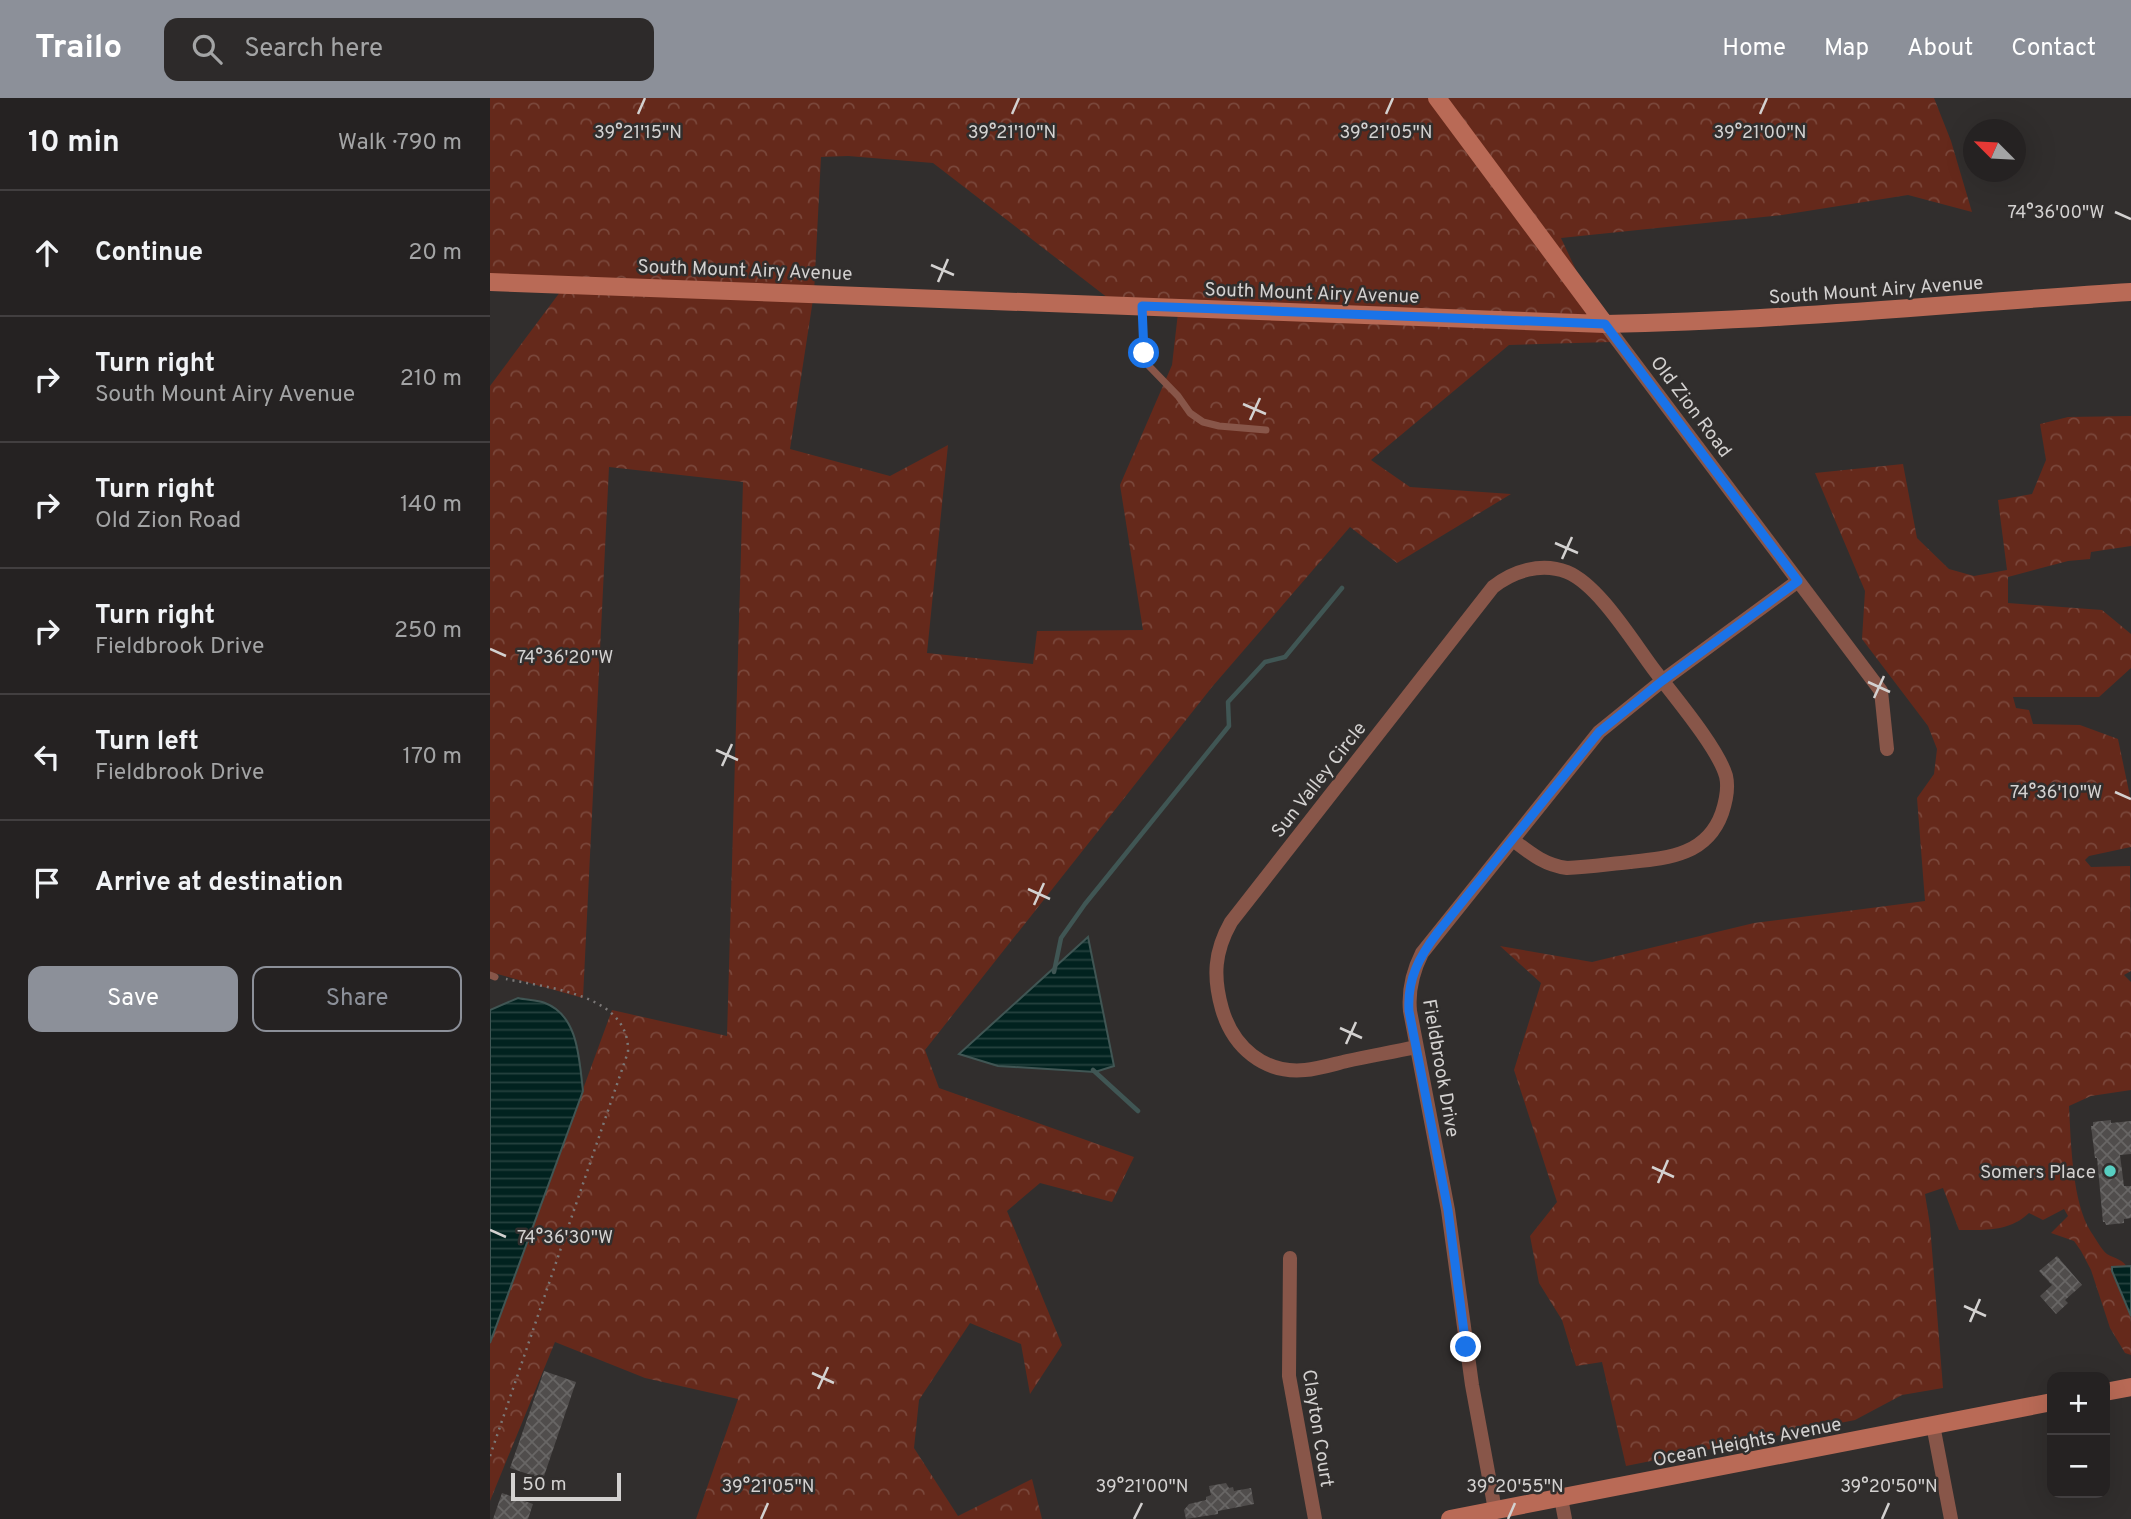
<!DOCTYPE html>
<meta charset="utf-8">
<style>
:root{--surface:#252222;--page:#2d2a2a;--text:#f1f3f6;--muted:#a3a4a5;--line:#423f40;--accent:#8c9099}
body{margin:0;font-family:Overpass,sans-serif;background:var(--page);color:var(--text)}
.controls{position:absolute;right:21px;bottom:21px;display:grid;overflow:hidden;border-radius:14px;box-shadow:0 7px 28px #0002}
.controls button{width:63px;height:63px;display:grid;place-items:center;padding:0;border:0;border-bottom:2px solid var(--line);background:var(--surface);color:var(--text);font:35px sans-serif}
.compass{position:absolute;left:1473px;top:21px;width:63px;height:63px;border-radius:50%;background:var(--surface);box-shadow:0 7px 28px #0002;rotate:294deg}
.scale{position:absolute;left:21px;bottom:18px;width:110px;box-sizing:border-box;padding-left:7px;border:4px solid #d3d1d0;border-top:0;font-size:19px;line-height:24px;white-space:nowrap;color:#d3d1d0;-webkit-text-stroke:5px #312e2d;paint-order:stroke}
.stop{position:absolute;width:21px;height:21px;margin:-16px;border:5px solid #1a73e8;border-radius:50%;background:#fff}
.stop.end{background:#1a73e8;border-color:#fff;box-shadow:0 2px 7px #0008}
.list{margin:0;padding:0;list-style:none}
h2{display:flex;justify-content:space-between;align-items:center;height:91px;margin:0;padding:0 28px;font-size:30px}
h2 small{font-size:23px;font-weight:400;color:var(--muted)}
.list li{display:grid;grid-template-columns:46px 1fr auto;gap:21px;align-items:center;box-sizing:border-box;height:126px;padding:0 28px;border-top:2px solid var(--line)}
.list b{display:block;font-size:26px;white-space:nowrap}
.list p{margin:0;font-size:23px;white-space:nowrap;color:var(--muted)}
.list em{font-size:23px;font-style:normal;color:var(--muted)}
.actions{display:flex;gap:14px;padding:21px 28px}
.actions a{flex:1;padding:16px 0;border:2px solid var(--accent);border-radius:14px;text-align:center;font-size:24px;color:var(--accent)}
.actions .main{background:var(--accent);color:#fff}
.icon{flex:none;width:38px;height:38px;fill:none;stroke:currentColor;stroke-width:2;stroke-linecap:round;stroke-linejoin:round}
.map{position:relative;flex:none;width:1641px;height:1421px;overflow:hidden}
header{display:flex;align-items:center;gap:42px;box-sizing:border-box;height:98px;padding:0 35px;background:var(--accent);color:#fff}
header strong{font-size:33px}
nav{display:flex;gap:38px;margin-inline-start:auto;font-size:24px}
.search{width:490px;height:63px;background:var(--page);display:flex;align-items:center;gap:18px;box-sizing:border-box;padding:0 24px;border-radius:14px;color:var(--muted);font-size:26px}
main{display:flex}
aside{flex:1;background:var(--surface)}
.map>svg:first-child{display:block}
.forest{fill:url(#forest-crowns);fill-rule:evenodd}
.water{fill:url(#water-rules);stroke:#405654;stroke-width:2}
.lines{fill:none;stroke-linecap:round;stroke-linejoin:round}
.stream{stroke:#405654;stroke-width:4.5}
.building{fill:url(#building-cross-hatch)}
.path{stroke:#7b7877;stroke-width:2.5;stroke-dasharray:2 5;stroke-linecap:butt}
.lane{stroke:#885649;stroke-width:7}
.street{stroke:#885649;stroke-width:14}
.secondary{stroke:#b96a56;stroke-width:18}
.route{stroke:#1a73e8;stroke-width:9}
.ticks{fill:none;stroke:#d3d1d0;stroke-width:2.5}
.poi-dot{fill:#57cec1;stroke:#312e2d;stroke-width:2.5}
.labels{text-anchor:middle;stroke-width:5;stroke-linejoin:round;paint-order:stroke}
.street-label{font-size:19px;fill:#d3d1d0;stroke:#312e2d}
.poi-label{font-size:19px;fill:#d3d1d0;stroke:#312e2d;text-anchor:end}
.ticks-label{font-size:18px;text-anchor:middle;fill:#d3d1d0;stroke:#312e2d;stroke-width:5;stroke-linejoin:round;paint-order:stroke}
</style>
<header>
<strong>Trailo</strong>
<div class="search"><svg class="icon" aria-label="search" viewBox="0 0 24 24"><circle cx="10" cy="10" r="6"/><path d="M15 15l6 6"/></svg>Search here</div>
<nav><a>Home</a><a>Map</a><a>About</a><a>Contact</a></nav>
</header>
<main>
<aside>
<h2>10 min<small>Walk · 790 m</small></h2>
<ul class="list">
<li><svg class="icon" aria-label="ahead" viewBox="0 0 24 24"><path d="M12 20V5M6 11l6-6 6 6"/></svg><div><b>Continue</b></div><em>20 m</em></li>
<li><svg class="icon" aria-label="right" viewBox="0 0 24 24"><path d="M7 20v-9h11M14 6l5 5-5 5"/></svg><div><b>Turn right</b><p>South Mount Airy Avenue</p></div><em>210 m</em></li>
<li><svg class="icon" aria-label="right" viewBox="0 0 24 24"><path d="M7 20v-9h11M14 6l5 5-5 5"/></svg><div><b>Turn right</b><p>Old Zion Road</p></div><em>140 m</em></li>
<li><svg class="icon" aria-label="right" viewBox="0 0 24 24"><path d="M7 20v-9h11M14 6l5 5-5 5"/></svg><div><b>Turn right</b><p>Fieldbrook Drive</p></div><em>250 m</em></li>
<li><svg class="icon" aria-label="left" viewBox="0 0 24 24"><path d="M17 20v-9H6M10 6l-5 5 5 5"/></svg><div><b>Turn left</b><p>Fieldbrook Drive</p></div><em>170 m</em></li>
<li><svg class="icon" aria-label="arrive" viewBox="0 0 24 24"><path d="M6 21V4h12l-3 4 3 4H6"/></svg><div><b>Arrive at destination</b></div></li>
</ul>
<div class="actions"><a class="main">Save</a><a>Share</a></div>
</aside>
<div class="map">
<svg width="1641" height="1421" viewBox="0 0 1641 1421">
<defs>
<pattern id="forest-crowns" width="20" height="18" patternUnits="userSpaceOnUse" patternTransform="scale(1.75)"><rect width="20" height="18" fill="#65291b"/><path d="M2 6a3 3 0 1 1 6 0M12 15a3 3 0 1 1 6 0" fill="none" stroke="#7a473b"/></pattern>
<pattern id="water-rules" width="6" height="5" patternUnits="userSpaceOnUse" patternTransform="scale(1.75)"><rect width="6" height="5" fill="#01221f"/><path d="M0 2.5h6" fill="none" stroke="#25413e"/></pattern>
<pattern id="building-cross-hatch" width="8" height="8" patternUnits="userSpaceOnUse" patternTransform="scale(1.75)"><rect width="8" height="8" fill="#504d4c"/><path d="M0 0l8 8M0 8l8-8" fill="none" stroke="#686665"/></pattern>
</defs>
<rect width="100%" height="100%" fill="#312e2d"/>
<path class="forest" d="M0,0H1444L1461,43L1482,114L1418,97L1292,117L1071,140L1120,244L1019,247L881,362L920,389L1021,396L907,465L860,429L722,589L435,952L449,990L644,1059L622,1104L550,1085L517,1113L572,1247L540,1296L531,1246L480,1225L429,1302L424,1350L468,1418L542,1381L552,1421H206L248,1301L155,1280L65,1244L0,1403V1245L122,912L237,938L253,384L119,369L93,900L0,874V288L76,186L0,184ZM358,58L443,65L627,207L689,206L682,267L630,387L653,532L547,533L543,566L437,555L458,347L400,378L300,351L324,195L331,59Z
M1641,318V448L1601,454L1600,461L1578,463L1518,479V505L1612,512L1641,536V570L1609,599H1523L1526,610L1539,612L1543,626L1590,627L1628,641L1641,703V749L1599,758L1595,762L1601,769L1640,768L1641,873L1634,877L1641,884V992L1601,998L1579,1008C1581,1044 1582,1104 1601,1134C1606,1141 1611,1151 1617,1156C1625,1161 1634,1161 1638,1171C1641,1191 1641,1235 1641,1257L1635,1255L1620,1230L1601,1172L1591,1153L1584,1143L1561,1135L1578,1118L1574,1111L1553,1122L1539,1115C1519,1134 1494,1132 1469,1132L1453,1090L1435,1096L1440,1127L1453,1290L1412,1297L1365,1322L1136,1368L1112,1264L1086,1268L1072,1222L1049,1185L1040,1138L1067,1104L1024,972L1051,885L1010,848L1102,864L1264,825L1435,803L1427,700L1444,676L1447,651L1438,628L1372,541L1375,493L1325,375L1413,366L1427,440L1459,471L1484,478L1517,472L1508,402L1542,396L1556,362L1550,326L1578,319Z"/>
<path class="water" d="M598,839L624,968L605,974L508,968L469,956Z
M28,900C36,902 47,902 55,905C89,918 89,962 93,993L0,1245V912Z
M1641,1168V1218L1622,1173V1169Z"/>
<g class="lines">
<path class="stream" d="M564,874L571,840L595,806L739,628L738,604L775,564L795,559L852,490
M603,972L648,1013"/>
</g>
<path class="building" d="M1621,1022V1025L1641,1023V1056L1630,1057L1634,1088H1641V1120L1634,1121V1125L1616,1127L1615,1124H1613L1607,1060H1605L1601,1028H1603V1024Z
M1567,1158L1592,1187L1575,1202L1578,1205L1566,1216L1550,1198L1562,1187L1549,1173Z
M54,1273L86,1284L53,1381L20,1370Z
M736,1385L739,1390L743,1389L744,1393L761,1390L764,1406L728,1413V1416L696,1421L694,1412L699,1406L716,1402V1399L721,1397L719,1388Z
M12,1395L43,1406L38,1421H3Z"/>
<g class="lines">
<path class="path" d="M0,1358L138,954C140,896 58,890 16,881"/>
<path class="lane" d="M652,208L654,255L659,268L688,298L700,315L713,324L729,328L776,332
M0,877L5,879"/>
<path class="street" d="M1115,226L1391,593L1397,651
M926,949C903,954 880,958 857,963C844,966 829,971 815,972C774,976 743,949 732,911C723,879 724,854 741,824L1003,489C1023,473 1051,464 1077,474C1109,487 1143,544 1165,573C1184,598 1228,650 1236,678C1239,691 1236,703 1232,715C1217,757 1179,760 1140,764C1119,766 1098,769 1077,770C1054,767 1040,755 1023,742
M800,1160L799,1278L825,1421
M1443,1327L1461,1421
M1071,1400L1075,1421
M1005,1412L982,1287L958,1112L920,913C918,892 923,873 932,855L1109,634L1172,583L1308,483"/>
<path class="secondary" d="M947,0L1115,226
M0,184L1115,226C1291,223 1465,205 1641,194
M1615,1294L1641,1289
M960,1421L1562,1304"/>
</g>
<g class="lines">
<path class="route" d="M654,255L652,208L1115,226L1308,483L1172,583L1109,634L948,834C929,859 917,881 919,913L958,1112L976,1249"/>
</g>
<path class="ticks" d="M148,16L155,0M522,16L529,0M896,16L903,0M1270,16L1277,0M1625,114L1641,121M441,167L464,177M448,184L458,161M753,306L776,316M760,322L770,300M1065,445L1088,455M1072,461L1082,439M0,551L16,558M1378,584L1400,594M1384,600L1394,578M226,652L248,662M232,668L242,646M1625,694L1641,701M538,791L560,801M544,807L554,785M850,930L872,940M856,946L866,924M1162,1069L1184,1079M1168,1085L1178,1062M0,1132L16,1139M1474,1208L1496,1218M1480,1224L1490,1201M322,1275L344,1285M328,1291L338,1269M271,1421L278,1405M644,1421L652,1405M1018,1421L1025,1405M1392,1421L1399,1405"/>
<circle class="poi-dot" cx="1620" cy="1073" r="7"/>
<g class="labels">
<g class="street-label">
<text transform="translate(255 171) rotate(2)" y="7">South Mount Airy Avenue</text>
<text transform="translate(1386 191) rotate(-4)" y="7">South Mount Airy Avenue</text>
<text transform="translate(822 194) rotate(2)" y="7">South Mount Airy Avenue</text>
<text transform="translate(1202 308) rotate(53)" y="7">Old Zion Road</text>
<text transform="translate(828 681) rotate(-52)" y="7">Sun Valley Circle</text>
<text transform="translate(952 970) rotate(80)" y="7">Fieldbrook Drive</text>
<text transform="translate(829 1330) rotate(81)" y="7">Clayton Court</text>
<text transform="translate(1257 1343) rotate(-11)" y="7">Ocean Heights Avenue</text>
</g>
<g class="poi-label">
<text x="1606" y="1080">Somers Place</text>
</g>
</g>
<g class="ticks-label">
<text x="148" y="40">39°21'15"N</text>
<text x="522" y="40">39°21'10"N</text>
<text x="896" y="40">39°21'05"N</text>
<text x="1270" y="40">39°21'00"N</text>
<text x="1566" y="120">74°36'00"W</text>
<text x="75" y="565">74°36'20"W</text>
<text x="1566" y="700">74°36'10"W</text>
<text x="75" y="1145">74°36'30"W</text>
<text x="278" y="1394">39°21'05"N</text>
<text x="652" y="1394">39°21'00"N</text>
<text x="1025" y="1394">39°20'55"N</text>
<text x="1399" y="1394">39°20'50"N</text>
</g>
</svg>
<div class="controls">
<button>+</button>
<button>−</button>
</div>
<svg class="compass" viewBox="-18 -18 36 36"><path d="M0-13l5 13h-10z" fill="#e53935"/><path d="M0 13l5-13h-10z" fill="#a3a4a5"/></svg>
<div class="scale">50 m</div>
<div class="stop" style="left:654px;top:255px"></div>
<div class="stop end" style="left:976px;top:1249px"></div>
</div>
</main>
